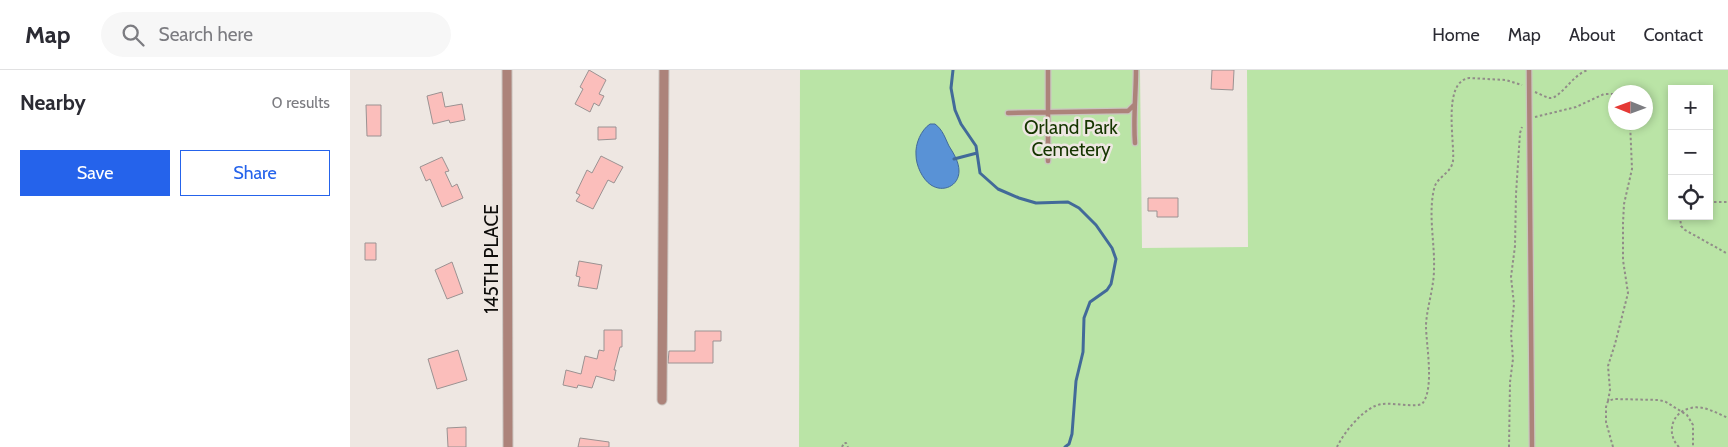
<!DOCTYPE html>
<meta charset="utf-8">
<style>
:root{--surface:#fff;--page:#f7f7f7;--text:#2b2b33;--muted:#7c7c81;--line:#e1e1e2;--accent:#2563eb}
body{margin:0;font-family:Cabin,sans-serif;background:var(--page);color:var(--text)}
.controls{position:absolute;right:15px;top:15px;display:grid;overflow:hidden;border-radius:0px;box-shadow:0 2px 8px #0003}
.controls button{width:45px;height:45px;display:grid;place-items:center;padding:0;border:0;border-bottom:1px solid var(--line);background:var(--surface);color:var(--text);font:25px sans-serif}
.compass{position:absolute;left:1258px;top:15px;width:45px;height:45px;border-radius:50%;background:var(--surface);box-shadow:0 2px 8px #0003;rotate:271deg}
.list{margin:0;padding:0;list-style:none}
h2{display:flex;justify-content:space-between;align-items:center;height:65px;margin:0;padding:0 20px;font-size:21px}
h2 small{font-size:16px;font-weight:400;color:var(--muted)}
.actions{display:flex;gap:10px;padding:15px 20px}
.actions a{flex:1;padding:11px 0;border:1px solid var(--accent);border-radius:0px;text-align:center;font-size:18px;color:var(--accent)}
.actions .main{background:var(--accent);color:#fff}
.icon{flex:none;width:28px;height:28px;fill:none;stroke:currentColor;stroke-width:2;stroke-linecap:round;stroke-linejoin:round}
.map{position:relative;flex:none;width:1378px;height:377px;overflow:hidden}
header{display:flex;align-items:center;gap:30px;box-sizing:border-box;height:70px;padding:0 25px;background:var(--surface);border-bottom:1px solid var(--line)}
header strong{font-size:24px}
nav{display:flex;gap:28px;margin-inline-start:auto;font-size:18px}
.search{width:350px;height:45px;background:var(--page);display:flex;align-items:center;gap:12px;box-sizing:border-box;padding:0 18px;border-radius:28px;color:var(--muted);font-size:19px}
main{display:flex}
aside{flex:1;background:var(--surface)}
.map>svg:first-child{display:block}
.green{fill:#bae4a6;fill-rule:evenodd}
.water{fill:#5992d6;stroke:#426a99}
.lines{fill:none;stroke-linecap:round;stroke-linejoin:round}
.stream{stroke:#426a99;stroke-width:3}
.building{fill:#fbbebb;stroke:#9b9292}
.lane-casing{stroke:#cac4bf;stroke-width:7}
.street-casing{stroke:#cac4bf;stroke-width:11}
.path{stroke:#918c88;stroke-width:2;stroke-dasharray:2.5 2.5;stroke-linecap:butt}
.lane{stroke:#ac837a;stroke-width:4.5}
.street{stroke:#ac837a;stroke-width:9}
.labels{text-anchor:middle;stroke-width:5;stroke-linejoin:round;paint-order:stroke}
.park-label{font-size:19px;fill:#163600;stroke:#eee7e2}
.street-label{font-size:19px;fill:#0e0c0a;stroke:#eee7e2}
</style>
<header>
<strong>Map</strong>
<div class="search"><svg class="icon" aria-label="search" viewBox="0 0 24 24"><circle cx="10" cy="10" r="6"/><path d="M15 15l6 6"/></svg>Search here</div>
<nav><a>Home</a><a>Map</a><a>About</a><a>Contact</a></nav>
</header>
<main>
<aside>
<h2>Nearby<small>0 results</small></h2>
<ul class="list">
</ul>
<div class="actions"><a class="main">Save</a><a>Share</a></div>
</aside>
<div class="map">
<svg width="1378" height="377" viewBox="0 0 1378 377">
<rect width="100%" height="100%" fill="#eee7e2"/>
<path class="green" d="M450,0H790L792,178L898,177L897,0H1378V377H449ZM1322,19H1359V146H1322ZM1266,22H1296V52H1266Z"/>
<path class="water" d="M580,54H585C593,60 595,68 599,76C604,84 609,92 609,101C609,116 593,123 581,115C572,109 566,95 566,85C565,74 571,60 580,54Z"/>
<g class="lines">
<path class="stream" d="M603,0L601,18L605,40L611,54L626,76L630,103L648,119L669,128L686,133L718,132L729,138L746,155L762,178L766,189L761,214L757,220L740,232L734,248L733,282L726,311L722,364L719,374L715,377
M604,89L627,83"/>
</g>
<path class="building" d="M239,0L256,10L249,24L254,26L249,36L244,33L240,42L225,34L233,19L230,17Z
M862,0H884L883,20L861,19Z
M92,22L95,37L112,34L115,50L100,53L99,50L83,54L77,26Z
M16,35H31V66H17Z
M248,57H266V69L248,70Z
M251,86L273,97L264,113L258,110L243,139L226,131L230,125L226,123L237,100L242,103Z
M92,87L99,101L95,102L102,117L107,114L113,128L92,137L80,109L76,111L70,97Z
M798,128H828V147H807V141H798Z
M15,173H26V190H15Z
M229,191L252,195L247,219L228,216L230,207L226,206Z
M102,192L113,223L97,229L85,200Z
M254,260H272V277H270L264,300H266L264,311L246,306L242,318L228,315L227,318L213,315L216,300L231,304L235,286L247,289L249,280L254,281Z
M345,261H371V271H363V293H318L319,281H345Z
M108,280L117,310L87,319L78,289Z
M116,357V377H98L97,358Z
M230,368L259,372V377H228Z"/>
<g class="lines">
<g class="lane-casing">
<path id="lane" d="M698,0V91
M1179,0L1182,377
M658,43L772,41H778L784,35
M785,73C783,48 786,25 786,0"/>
</g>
<g class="street-casing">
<path id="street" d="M157,0L158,377
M312,330L314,0"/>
</g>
<path class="path" d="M1185,22C1190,24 1195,27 1200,28C1210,29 1223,4 1238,0
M1185,47L1226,37L1254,24H1266
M1359,132H1378
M1330,146L1331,156L1335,160L1378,184
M1258,331L1260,320L1258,296L1265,274L1278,223L1273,190V153L1274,134L1282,99L1280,52
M492,377L494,373H496L498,377
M987,377C994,362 1015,336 1032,334C1044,333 1056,336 1068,335L1072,334C1085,319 1076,275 1076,255C1077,236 1084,218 1084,199C1085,173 1078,145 1084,119C1086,107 1101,104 1103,91C1105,73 1092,12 1119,8L1156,10L1172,15
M1159,377L1160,312L1163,289L1161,264L1164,234L1161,207L1165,176L1166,124L1170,63L1172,57
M1263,377L1256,352V337L1258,331L1264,329L1309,330L1316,332L1337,345L1343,355V377
M1329,377C1316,364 1321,342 1341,338C1353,335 1367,343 1378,348"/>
<use href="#lane" class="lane"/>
<use href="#street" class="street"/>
</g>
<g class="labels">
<g class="park-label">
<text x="721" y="64">Orland Park<tspan x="721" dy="22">Cemetery</tspan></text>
</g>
<g class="street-label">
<text transform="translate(141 189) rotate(-90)" y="7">145TH PLACE</text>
</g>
</g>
</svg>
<div class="controls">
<button>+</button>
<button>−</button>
<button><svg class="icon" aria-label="locate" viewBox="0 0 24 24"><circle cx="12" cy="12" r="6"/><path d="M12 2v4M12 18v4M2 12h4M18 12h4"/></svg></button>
</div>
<svg class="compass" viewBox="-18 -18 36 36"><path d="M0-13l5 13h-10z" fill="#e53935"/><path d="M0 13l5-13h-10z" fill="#7c7c81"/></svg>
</div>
</main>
